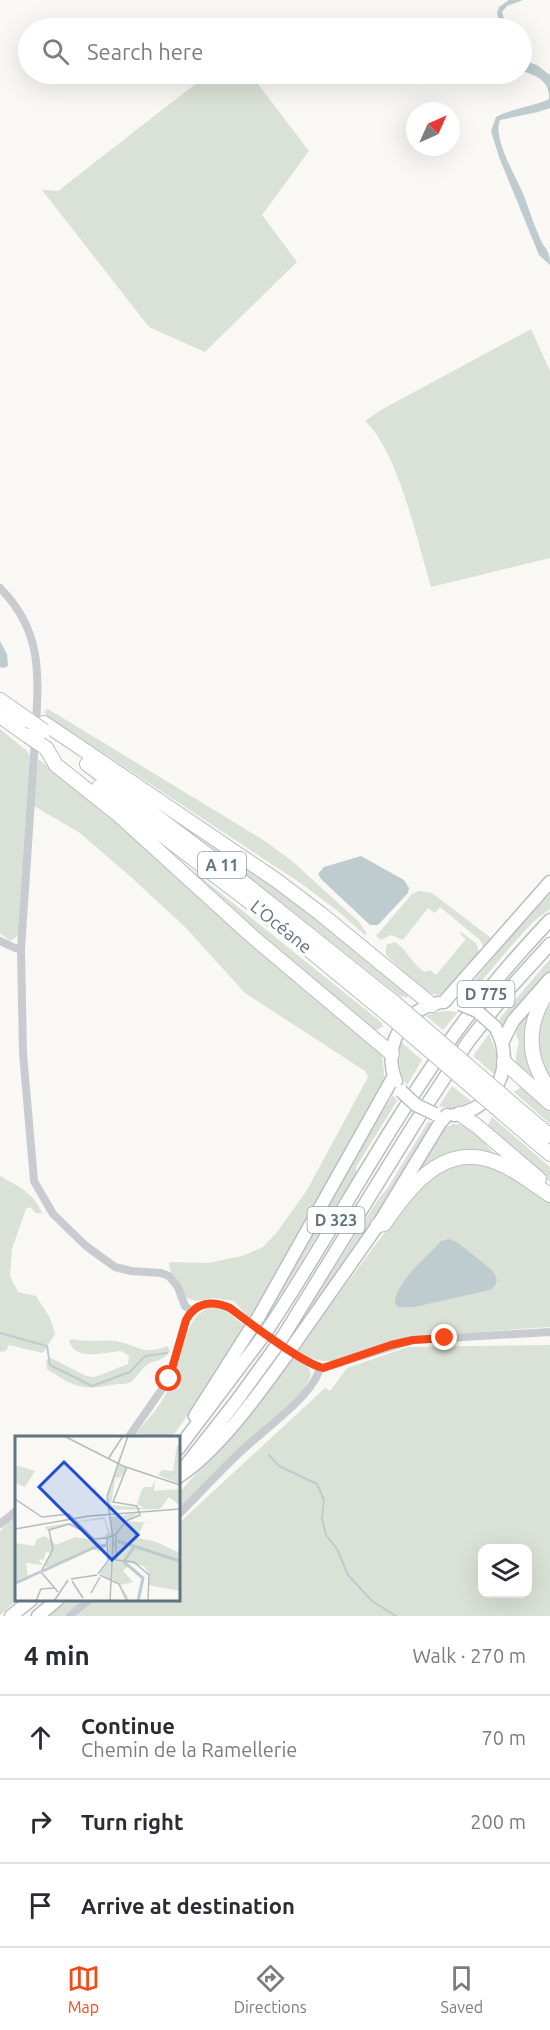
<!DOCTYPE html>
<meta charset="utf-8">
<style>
:root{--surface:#fff;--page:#f7f7f7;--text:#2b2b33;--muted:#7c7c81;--line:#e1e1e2;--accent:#f64818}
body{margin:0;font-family:Ubuntu,sans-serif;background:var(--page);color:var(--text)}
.controls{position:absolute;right:18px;bottom:18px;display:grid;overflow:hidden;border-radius:12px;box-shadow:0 6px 24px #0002}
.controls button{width:54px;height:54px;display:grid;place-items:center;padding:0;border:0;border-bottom:2px solid var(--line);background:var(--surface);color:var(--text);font:30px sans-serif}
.compass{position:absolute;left:406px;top:102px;width:54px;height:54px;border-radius:50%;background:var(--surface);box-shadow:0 6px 24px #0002;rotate:45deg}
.stop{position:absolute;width:18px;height:18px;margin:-14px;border:4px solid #f64818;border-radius:50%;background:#fff}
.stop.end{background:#f64818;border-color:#fff;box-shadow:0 2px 6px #0008}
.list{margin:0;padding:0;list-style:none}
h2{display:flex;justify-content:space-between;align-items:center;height:78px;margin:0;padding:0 24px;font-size:26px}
h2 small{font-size:20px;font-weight:400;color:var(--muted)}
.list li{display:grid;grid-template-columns:39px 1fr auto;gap:18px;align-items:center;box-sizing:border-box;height:84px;padding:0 24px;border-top:2px solid var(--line)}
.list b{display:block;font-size:22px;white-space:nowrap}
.list p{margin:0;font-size:20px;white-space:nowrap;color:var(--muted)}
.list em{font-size:20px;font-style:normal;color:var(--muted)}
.icon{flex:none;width:33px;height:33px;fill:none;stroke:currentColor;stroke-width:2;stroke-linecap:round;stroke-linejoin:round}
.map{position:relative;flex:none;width:550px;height:1616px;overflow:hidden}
.search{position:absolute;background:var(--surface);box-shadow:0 6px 24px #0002;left:18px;right:18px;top:18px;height:66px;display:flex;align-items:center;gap:15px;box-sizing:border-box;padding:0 21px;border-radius:33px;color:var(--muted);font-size:22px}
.sheet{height:330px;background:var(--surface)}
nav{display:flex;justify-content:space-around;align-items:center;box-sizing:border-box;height:84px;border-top:2px solid var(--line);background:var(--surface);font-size:16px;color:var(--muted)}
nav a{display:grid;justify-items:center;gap:3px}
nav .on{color:var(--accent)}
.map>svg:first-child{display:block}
.green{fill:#dae1d6;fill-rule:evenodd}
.water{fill:#becbcf}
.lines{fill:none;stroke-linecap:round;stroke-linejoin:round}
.stream{stroke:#becbcf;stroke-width:2}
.trunk-casing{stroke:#babec1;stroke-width:15}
.motorway-casing{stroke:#babec1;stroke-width:16}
.minor{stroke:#c8ccd0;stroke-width:8}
.trunk{stroke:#fff;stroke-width:12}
.motorway{stroke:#fff;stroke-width:14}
.trunk-bridge-casing{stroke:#babec1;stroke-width:15;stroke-linecap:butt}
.motorway-bridge-casing{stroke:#babec1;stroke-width:16;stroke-linecap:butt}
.trunk-bridge{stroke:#fff;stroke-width:12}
.motorway-bridge{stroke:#fff;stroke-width:14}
.route{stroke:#f64818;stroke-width:8}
.labels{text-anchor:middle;stroke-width:6;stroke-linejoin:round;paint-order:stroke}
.shield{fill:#fff;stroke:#909ea9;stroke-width:1.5}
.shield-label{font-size:16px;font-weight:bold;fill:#607584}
.street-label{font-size:18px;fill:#607584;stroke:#fff}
.inset-river{fill:none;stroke:#becbcf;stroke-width:3}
.inset-road{fill:none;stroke:#b3bcc1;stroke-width:1.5}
.view{fill:#1d4ed8;fill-opacity:0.15;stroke:#1d4ed8;stroke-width:3}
.inset-edge{fill:none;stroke:#607584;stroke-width:3}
</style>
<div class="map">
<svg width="550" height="1616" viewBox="0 0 550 1616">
<rect width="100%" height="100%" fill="#f9f8f5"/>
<path class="green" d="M251,75L309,151L262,215L297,262L205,352L149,327L42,190L58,191L203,78Z
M531,329L550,371V558L431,587C418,543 398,451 365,421L381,410Z
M48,709L265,841L292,861L359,922L367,934L365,935L340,913L302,884L47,716L44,712Z
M0,729L27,751L30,756L19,930L17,937L10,941L0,933Z
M38,759L107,812L382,1053L385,1083L253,1315L252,1314L249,1318L234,1301L213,1298L197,1301L187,1298L170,1270L169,1262L208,1263L242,1256L263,1247L278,1231L307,1190L368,1077L365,1071L245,993L185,927L132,878L80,833L34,806Z
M178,821L247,864L409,992L407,998L403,996L401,997Z
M157,842L381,1022L383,1026L374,1032L240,920Z
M419,891L432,893L491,938L483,947L480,940L440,907L435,913L428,908L403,940L391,935L381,940L376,936L412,894Z
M550,894V909L534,921L512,945L468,997L462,996L516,929Z
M461,932L476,943L479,952L450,988L439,995L432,994L419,986L386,955V945L395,942C407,950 412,963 424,972L430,970L436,975L466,939L460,934Z
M550,959V973L503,1025L500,1021V1018Z
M550,1004V1078C535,1054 533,1027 550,1004Z
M531,1008L538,1084C530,1077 515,1068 516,1057C516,1052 518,1047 519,1042C511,1028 522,1019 531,1008Z
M448,1011L458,1012L443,1030L426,1016L435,1012Z
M489,1034L497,1055L495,1075L473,1056Z
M401,1042L422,1060L407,1085C398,1071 398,1058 401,1042Z
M452,1086L472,1102L454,1109L439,1106Z
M521,1087L550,1112V1124L514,1092Z
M393,1095L397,1101L356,1167V1173L264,1322L261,1320L363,1142Z
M492,1117L550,1167V1182L487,1127Z
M428,1122L433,1123L393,1195L293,1341L289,1339L379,1198L387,1189Z
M453,1124C475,1124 478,1137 491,1150C496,1155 503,1157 509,1160L498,1158L421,1172L419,1169L443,1129Z
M463,1163C501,1165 519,1181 550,1201V1327L417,1336L396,1340L332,1361C318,1362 310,1358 298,1351L300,1346L403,1208L424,1182L443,1169Z
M0,1176C18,1186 34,1193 42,1213H36L30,1207L26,1209L12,1249L10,1276L18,1292L36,1296L50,1318L55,1334L43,1353L9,1345L6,1351L0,1352Z
M211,1307L223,1309L244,1325L245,1328L204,1393L172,1437L133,1438C144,1423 159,1408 167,1392C179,1369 183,1314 211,1307Z
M72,1339C90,1343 100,1339 116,1341C138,1345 141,1356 167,1346L170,1351C164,1361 155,1360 147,1365C140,1370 137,1377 131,1382C125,1385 119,1383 112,1385C82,1391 72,1386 47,1369L46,1360L51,1358L86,1376L95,1377L128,1364L129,1356L121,1351C105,1352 75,1362 69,1341Z
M550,1345V1616H77L95,1600H178L179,1523L325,1388L330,1391L347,1368L408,1347ZM482,1548H528V1594H482Z
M294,1357C313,1370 316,1370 302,1391L179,1511L178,1494L252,1410Z
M16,1515L17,1600L0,1615V1532L8,1521Z
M67,1600H83L65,1616H49Z"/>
<path class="water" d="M509,0H523L507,6L502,12L507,28H501L497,13L499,7Z
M522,60L537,65L550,75V108L538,112L500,120C492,138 517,178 524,196C529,209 533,223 539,236C544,250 550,248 550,265L539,255L499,157L491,131L496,117C513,108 532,107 549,99C550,81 536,75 522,71Z
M0,641L7,654L8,666L3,668L0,667Z
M361,856L404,880L409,888L408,893L378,925H370L321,879L318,874L324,867Z
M449,1239C461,1243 466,1250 477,1258C487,1266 507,1278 490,1290L414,1307H398L395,1303C394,1284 428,1256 441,1241Z"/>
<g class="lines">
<path class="stream" d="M0,1333L47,1346L50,1365L92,1386L130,1372L145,1356L167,1353
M269,1455L279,1466L317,1484L324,1500L322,1518L326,1535L337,1549L348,1575L372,1601L396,1616"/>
<g class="trunk-casing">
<path id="trunk" d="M444,1002L550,882
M502,1043L513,1021L550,979
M396,1081C382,1047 402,1011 438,1003
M454,1115C496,1109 517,1064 495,1027
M258,1318L394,1076
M270,1326C334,1229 388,1126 456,1032C485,992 517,955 550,920
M284,1335L415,1123L468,1042L511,987L550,944
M295,1343L378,1225L440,1123L447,1115
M195,1416L249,1331
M178,1449L261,1339
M183,1469L235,1403L275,1348
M178,1477C218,1451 258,1395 286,1356
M11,1616L31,1600
M38,1616L57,1600"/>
</g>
<g class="motorway-casing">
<path id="motorway" d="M0,700L30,721
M0,716L28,736
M44,723L276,880L321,914L432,1005
M46,748L56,765L120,816L253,937L392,1054
M87,764L233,874L396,1004
M99,787L263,912L387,1014
M550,989C526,1021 525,1058 550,1090
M504,1062L550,1103
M510,1102L550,1136
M501,1112L550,1154
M460,1114L477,1126L539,1179
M378,1225L384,1224C414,1181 449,1136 507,1167C522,1175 536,1186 550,1195"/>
</g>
<path class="minor" d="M0,588C41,629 39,671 36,725
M35,740L21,949L23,1053L34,1181L53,1214L86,1246L115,1267L131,1271L161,1273L169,1276L178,1287L185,1306L191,1311
M0,941L15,948L21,949
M191,1311C205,1302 214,1301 230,1308C250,1323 300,1362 323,1368L413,1340L550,1332
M128,1438L169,1379L186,1320L191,1311
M178,1515C198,1495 217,1474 237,1455C258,1434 315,1395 320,1367
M0,1524L16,1511
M70,1616L89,1600"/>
<use href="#trunk" class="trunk"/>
<use href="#motorway" class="motorway"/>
<g class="trunk-bridge-casing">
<path id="trunk-bridge" d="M460,1004L477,1011L495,1027
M401,1091L416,1105L435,1114
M249,1331L258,1318
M261,1339L270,1326
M275,1348L284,1335
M286,1356L295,1343"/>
</g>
<g class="motorway-bridge-casing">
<path id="motorway-bridge" d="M30,721L44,731
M28,736L43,746
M396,1004L510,1102
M387,1014L501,1112"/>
</g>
<use href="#trunk-bridge" class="trunk-bridge"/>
<use href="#motorway-bridge" class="motorway-bridge"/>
</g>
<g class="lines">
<path class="route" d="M169,1379L186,1320C196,1302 212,1300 230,1308C250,1323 300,1362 323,1368L391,1345L413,1340L445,1338"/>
</g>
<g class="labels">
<g class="shield">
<rect x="198" y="852" width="48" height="26" rx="4.5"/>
<rect x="457.5" y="981" width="57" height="26" rx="4.5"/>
<rect x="307.5" y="1207" width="57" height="26" rx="4.5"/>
</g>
<g class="shield-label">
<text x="222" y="871">A 11</text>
<text x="486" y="1000">D 775</text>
<text x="336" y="1226">D 323</text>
</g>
<g class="street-label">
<text transform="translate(281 927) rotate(39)" y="6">L’Océane</text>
</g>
</g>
<g transform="translate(15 1436)">
<rect width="165" height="165" fill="#f9f8f5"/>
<path d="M162,9H165V48L143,39L147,34L158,35ZM105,18L103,29L112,32L109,39L105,38L108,41L100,42L96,69L129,72L122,68L126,56L129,51H137L140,44L139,55L165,53V65L163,68L154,61L145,73L93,74V59ZM0,29L20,35L10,51L0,47ZM124,77L113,85L136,87H129L122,102L139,105L165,117V155L133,149L135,140L129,130L110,126L123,135L112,131L108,135L118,146L106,149L113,161V165L106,149L97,143L96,81ZM89,81L96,99L97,105L95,143L85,137L94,126V105L91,110L84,116L77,112L33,132L29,130L36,117L31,116L29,123L24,124L28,129L11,127L13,141L0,147V107L19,110L22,103L30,100L41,109L60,101L81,104L88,110L94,104L89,101L93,96L89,83L62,86L67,93L55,88L33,95L30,91Z" fill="#dae1d6"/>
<path class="inset-river" d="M103,105L165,125M109,125L120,110M109,126L128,142L123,165M28,135L78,112L91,109M1,147L25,136"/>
<path class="inset-road" d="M49,0L108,30L165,49M93,23L108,0M0,63L27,81L54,78L79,103L92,102L101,98L111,85L125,79L122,70L98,66L112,31M0,93L74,80L165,73M101,99V124L119,126L134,139L133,165M99,110L92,60L113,0M83,138L93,125L92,102M85,139L104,148L112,165M56,143L82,139M57,145L68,162M43,156L26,136L38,113L34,94L54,88L66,94M76,157L85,141M21,165L26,153L39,152M39,165L53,144M95,165L98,106"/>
<path class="view" d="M49,26L123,99L97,124L24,51Z"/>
<rect width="165" height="165" class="inset-edge"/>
</g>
</svg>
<div class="controls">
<button><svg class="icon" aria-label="layers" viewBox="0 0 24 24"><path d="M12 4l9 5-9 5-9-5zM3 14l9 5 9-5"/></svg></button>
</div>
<svg class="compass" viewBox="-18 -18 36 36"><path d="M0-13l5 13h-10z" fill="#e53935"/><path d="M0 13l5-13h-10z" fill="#7c7c81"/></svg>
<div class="stop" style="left:169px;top:1379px"></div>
<div class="stop end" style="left:445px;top:1338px"></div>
<div class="search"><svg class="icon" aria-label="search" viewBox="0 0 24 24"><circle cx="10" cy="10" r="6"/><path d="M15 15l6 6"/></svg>Search here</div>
</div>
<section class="sheet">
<h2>4 min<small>Walk · 270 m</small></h2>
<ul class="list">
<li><svg class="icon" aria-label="ahead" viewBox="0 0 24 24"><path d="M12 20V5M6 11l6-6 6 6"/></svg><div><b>Continue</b><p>Chemin de la Ramellerie</p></div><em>70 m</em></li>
<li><svg class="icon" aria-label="right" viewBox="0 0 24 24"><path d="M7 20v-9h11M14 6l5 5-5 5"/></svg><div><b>Turn right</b></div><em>200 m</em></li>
<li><svg class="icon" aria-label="arrive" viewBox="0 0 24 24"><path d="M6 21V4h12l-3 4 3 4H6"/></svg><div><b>Arrive at destination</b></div></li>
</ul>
</section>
<nav>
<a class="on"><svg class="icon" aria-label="map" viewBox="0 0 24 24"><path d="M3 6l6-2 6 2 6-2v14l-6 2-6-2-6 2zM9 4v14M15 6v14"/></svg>Map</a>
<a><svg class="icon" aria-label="directions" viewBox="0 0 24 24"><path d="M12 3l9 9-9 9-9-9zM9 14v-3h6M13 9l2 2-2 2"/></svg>Directions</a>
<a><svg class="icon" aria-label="saved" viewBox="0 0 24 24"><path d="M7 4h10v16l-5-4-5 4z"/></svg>Saved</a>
</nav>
